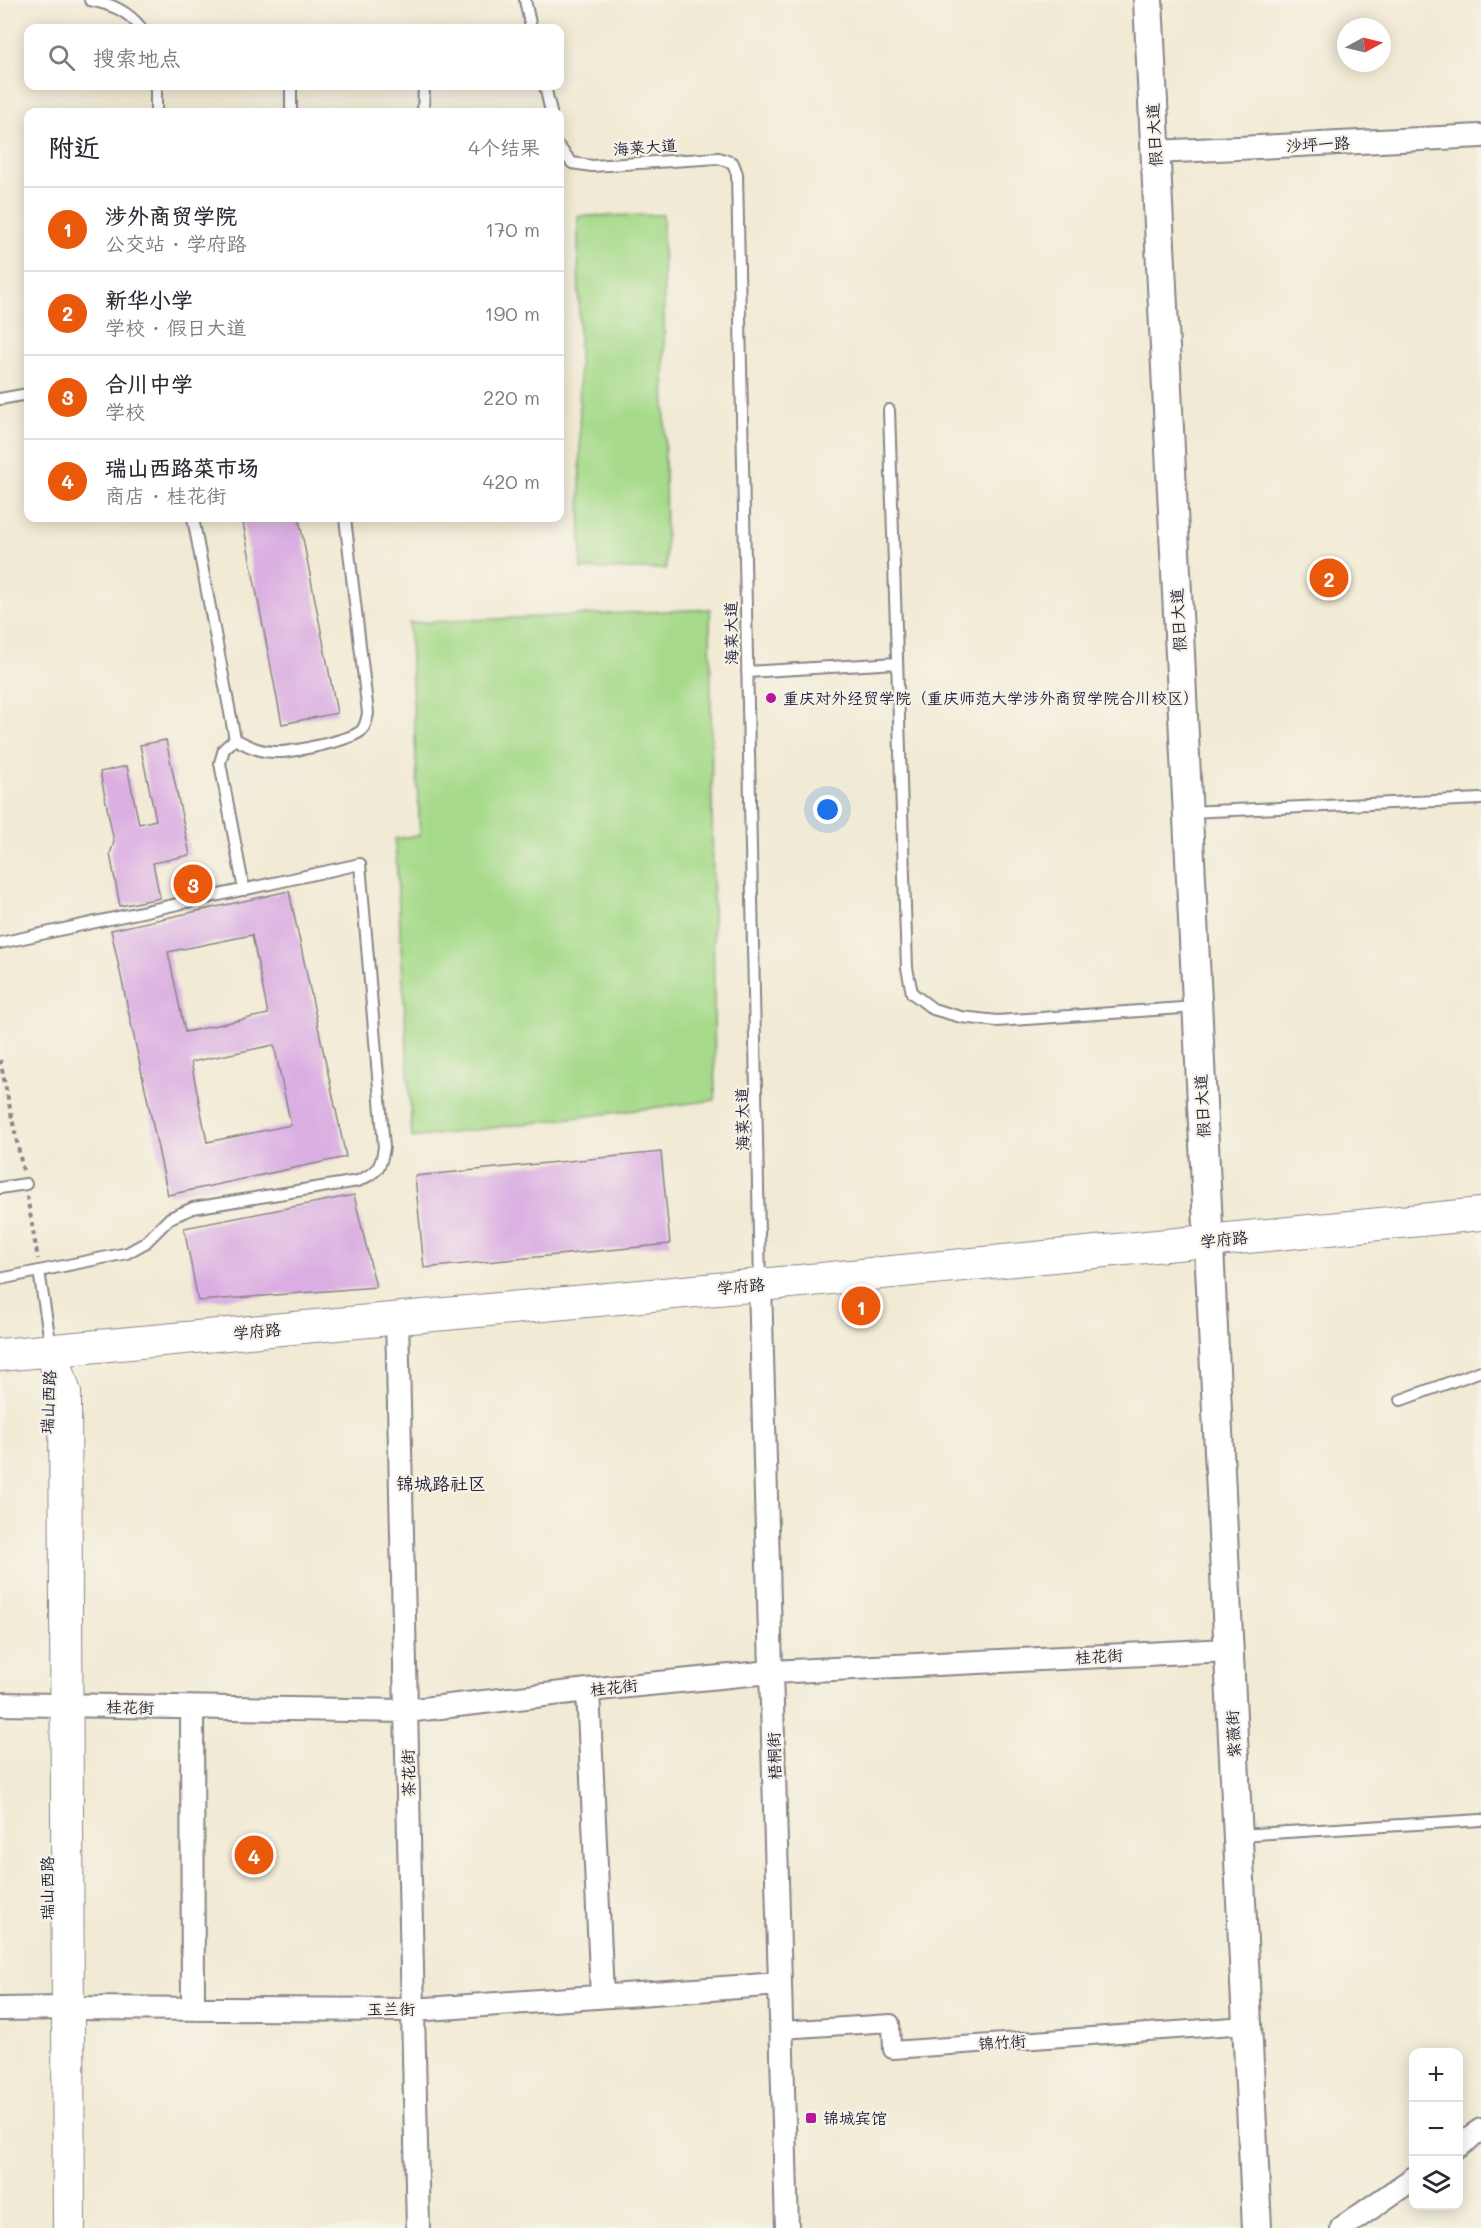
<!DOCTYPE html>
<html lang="zh">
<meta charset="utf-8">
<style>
:root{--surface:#fff;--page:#f2f2f3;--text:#2b2b33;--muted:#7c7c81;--line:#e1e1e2;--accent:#ea580c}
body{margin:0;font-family:Mali,"LXGW WenKai TC",sans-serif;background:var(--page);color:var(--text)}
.controls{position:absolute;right:18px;bottom:18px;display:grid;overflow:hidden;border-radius:12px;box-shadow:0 3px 15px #0003}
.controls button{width:54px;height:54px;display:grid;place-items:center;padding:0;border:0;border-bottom:2px solid var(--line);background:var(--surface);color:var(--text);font:30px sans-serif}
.compass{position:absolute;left:1337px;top:18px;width:54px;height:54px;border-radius:50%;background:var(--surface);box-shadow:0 3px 15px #0003;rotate:83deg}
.you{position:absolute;left:828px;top:810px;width:21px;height:21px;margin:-15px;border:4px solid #fff;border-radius:50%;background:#1a73e8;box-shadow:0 0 0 9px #1a73e833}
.badge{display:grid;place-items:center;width:39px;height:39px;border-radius:50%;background:var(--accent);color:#fff;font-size:20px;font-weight:700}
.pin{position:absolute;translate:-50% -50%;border:3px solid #fff;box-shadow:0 2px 6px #0006}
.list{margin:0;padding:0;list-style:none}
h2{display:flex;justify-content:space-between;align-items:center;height:78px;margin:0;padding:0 24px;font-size:26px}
h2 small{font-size:20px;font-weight:400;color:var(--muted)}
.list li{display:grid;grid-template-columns:39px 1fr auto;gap:18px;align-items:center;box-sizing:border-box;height:84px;padding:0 24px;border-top:2px solid var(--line)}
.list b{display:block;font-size:22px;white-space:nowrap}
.list p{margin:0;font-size:20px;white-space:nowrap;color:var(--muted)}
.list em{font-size:20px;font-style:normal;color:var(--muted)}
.icon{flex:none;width:33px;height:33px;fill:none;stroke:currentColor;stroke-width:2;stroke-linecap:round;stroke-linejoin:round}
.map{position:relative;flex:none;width:1481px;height:2228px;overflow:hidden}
.search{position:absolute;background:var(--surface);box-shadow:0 3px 15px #0003;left:24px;top:24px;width:540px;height:66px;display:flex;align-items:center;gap:15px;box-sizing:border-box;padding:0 21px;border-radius:12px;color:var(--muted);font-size:22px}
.panel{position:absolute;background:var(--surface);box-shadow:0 3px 15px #0003;left:24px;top:108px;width:540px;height:414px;border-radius:12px}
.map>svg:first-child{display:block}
.green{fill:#a6da8a;stroke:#647e62;stroke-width:1.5}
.building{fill:#daaee2;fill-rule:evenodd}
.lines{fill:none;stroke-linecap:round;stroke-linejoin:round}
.service-casing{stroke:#8a8688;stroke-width:14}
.pedestrian-casing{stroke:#8a8688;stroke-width:20}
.minor-casing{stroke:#8a8688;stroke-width:26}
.tertiary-casing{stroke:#8a8688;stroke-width:32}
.secondary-casing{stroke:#8a8688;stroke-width:34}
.path{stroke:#8a8688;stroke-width:4;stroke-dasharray:4.5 4.5;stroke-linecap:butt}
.service{stroke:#fff;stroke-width:10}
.pedestrian{stroke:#fff;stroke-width:16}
.minor{stroke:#fff;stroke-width:22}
.tertiary{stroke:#fff;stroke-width:28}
.secondary{stroke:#fff;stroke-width:32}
.poi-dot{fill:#b5179e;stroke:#f7f3e8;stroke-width:2}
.labels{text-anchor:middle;stroke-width:4.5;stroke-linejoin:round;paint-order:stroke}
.street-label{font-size:16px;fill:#22223b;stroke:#f7f3e8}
.poi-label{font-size:16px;fill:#22223b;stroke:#f7f3e8;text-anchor:start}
.neighbourhood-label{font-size:18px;fill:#22223b;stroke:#f7f3e8}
</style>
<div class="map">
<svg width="1481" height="2228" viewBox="0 0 1481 2228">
<rect width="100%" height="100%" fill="#f7f3e8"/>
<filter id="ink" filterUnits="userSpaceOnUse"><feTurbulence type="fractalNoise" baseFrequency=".0167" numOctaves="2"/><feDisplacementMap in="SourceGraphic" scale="12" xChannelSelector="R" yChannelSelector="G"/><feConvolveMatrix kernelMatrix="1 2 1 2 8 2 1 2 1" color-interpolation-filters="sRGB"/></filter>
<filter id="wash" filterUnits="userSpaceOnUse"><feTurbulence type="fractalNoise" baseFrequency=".008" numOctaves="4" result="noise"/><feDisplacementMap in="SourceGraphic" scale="24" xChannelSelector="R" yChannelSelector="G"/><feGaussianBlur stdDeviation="1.35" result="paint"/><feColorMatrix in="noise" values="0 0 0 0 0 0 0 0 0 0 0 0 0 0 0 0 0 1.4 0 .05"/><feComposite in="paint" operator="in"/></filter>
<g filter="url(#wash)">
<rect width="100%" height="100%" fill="#f1ead4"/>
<path class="green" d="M663,215L666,569H581L578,216Z
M710,609L715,1100L412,1138L395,839L420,835L409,623Z"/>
<g id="blocks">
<path class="building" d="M242,518H299L337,713L282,724Z
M166,740L190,855L153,863L160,898L120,906L110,854L114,842L100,772L127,766L139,824L156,820L140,745Z
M289,891L346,1157L168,1195L111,930ZM252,935L268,1014L185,1032L168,952ZM274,1045L291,1125L207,1142L191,1062Z
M661,1152L670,1244L424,1268L415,1176Z
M354,1195L376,1287L198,1301L184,1228Z"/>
</g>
</g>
<g filter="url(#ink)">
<use href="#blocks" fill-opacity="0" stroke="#8a8688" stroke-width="1.5"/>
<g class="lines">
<g class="service-casing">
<path id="service" d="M90,0C111,4 128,11 141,28
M525,0L531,28
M156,86V112
M545,86L551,112
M291,112V86
M423,112L424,86
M560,148L572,163L592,166L719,158L733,163L737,174L760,1282
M0,399L28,394
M889,410L907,968L912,993L933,1009L961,1017L997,1021L1196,1007
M193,518L235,739L224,749L220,763L244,890
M747,672L897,663
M235,739C248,746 260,752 275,752C290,753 353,740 362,730C366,725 367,719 368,713L345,518
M1188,812L1481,799
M0,943L360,864L384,1147C381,1168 378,1172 358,1181L193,1208L170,1218L145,1243L127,1253L0,1279
M0,1188L26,1184
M39,1271L51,1348
M1401,1400L1481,1371
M1239,1835L1481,1820"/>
</g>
<g class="pedestrian-casing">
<path id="pedestrian" d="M781,2030L891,2023L892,2050L1247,2025"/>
</g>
<g class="minor-casing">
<path id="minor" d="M1155,152L1481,136
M760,1285L787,2228
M397,1318L418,2228
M588,1690L602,1996
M0,1704L406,1711L588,1690L771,1672L1229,1650
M192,1708L193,2008
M0,2009L68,2008L413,2010L780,1984
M1458,2146L1481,2130
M1342,2228L1414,2178"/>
</g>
<g class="tertiary-casing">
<path id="tertiary" d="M1148,0L1257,2228"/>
</g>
<g class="secondary-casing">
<path id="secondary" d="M51,1350L65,1393L69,2228
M0,1355L760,1285L1481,1214"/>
</g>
<path class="path" d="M0,1060L23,1171
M27,1196L38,1259"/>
<use href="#service" class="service"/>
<use href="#pedestrian" class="pedestrian"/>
<use href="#minor" class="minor"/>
<use href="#tertiary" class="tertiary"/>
<use href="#secondary" class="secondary"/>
</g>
</g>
<g class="poi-dot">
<circle cx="771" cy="698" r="6"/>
<rect x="805" y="2112" width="12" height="12" rx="3"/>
</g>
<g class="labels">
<g class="street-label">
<text transform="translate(1154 135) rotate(-93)" y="6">假日大道</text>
<text transform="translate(1318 144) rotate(-3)" y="6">沙坪一路</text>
<text transform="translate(645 147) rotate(-4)" y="6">海莱大道</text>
<text transform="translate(1178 620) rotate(-93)" y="6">假日大道</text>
<text transform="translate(731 633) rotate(-91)" y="6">海莱大道</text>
<text transform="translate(1202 1106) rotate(-93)" y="6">假日大道</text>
<text transform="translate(742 1119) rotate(-91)" y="6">海莱大道</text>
<text transform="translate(1224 1239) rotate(-6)" y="6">学府路</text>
<text transform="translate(741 1286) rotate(-5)" y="6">学府路</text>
<text transform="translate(257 1331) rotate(-5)" y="6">学府路</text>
<text transform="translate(48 1402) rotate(-87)" y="6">瑞山西路</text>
<text transform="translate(1099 1656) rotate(-3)" y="6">桂花街</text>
<text transform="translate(614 1687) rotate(-6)" y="6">桂花街</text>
<text transform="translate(130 1707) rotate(1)" y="6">桂花街</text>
<text transform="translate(1233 1734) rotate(-93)" y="6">紫薇街</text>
<text transform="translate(774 1756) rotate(-92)" y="6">梧桐街</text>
<text transform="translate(408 1773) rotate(-91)" y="6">茶花街</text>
<text transform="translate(47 1888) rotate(-90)" y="6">瑞山西路</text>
<text x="391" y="2015">玉兰街</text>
<text transform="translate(1002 2042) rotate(-4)" y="6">锦竹街</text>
</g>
<g class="poi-label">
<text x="783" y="704">重庆对外经贸学院（重庆师范大学涉外商贸学院合川校区）</text>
<text x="823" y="2124">锦城宾馆</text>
</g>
<g class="neighbourhood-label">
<text x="441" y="1490">锦城路社区</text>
</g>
</g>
</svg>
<div class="controls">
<button>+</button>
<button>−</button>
<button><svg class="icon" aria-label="layers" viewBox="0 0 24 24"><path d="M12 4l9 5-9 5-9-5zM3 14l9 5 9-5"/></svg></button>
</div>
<svg class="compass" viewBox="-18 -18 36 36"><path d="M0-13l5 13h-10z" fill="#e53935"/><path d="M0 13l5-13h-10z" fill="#7c7c81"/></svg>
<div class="you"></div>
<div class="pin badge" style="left:861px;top:1306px">1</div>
<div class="pin badge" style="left:1329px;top:578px">2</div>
<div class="pin badge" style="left:193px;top:884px">3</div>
<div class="pin badge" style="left:254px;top:1855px">4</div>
<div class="search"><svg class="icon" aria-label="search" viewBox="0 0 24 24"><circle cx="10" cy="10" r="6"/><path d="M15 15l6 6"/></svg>搜索地点</div>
<section class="panel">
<h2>附近<small>4个结果</small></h2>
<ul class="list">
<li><span class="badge">1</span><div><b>涉外商贸学院</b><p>公交站 · 学府路</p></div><em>170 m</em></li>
<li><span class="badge">2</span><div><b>新华小学</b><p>学校 · 假日大道</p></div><em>190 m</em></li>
<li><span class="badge">3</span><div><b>合川中学</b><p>学校</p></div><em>220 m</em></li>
<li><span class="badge">4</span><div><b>瑞山西路菜市场</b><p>商店 · 桂花街</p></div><em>420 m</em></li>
</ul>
</section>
</div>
